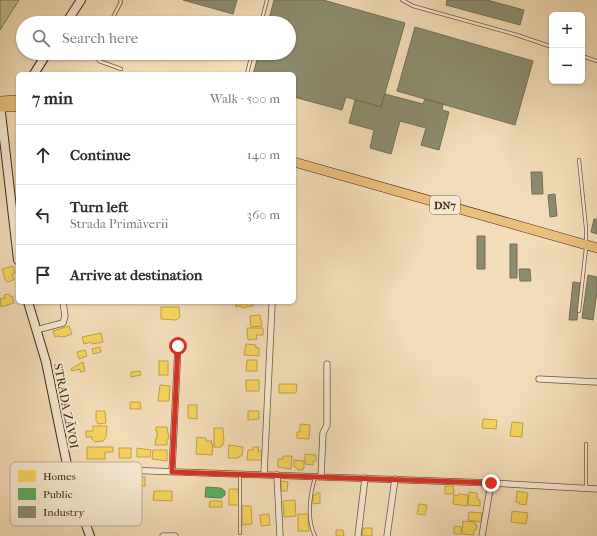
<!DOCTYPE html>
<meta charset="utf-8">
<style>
:root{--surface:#fff;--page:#f7f7f7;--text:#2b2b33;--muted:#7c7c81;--line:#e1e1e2}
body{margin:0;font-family:"IM FELL French Canon",serif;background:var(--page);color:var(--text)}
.controls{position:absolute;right:12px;top:12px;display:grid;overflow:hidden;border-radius:6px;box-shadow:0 1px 3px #0004}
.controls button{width:36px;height:36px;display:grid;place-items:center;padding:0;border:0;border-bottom:1px solid var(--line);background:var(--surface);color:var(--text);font:20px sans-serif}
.stop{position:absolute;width:12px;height:12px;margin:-9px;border:3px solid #d93025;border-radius:50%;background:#fff}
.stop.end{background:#d93025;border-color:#fff;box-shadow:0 1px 4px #0008}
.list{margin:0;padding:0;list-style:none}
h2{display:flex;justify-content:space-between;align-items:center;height:52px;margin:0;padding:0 16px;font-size:17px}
h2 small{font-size:13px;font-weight:400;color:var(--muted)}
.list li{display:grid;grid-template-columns:26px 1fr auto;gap:12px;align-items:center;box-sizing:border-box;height:60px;padding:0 16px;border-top:1px solid var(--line)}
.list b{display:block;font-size:15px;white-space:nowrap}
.list p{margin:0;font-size:13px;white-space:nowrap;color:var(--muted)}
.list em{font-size:13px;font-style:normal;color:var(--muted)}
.icon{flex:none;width:22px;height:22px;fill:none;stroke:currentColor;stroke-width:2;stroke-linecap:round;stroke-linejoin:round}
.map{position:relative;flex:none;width:597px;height:536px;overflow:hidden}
.search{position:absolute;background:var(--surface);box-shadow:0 1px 3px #0004;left:16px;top:16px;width:280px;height:44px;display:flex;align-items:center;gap:10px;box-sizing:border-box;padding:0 14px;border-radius:22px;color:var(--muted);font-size:15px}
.panel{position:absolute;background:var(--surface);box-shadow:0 1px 3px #0004;left:16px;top:72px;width:280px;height:232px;border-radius:6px}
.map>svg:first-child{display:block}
.green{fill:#bec08d;stroke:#807352}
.homes{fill:#f6d55c;stroke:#c0a048}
.public{fill:#5aae61;stroke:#53854b}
.industry{fill:#8c8c6e;stroke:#766d54}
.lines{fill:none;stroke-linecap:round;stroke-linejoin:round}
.lane-casing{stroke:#6f5440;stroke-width:4}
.street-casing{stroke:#6f5440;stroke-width:7}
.secondary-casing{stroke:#432618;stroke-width:10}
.primary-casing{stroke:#432618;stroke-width:10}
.lane{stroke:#f7e9d1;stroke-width:2.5}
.street{stroke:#f7e9d1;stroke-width:5.5}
.secondary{stroke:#f7e9d1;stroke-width:8}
.primary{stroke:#eabe7c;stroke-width:9}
.route{stroke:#d93025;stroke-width:5}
.labels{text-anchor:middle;stroke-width:4;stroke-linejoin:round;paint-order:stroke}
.shield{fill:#f7e9d1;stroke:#796050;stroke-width:1}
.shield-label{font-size:11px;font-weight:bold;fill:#432618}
.street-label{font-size:12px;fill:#432618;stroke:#f7e9d1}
.key{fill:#f7e9d1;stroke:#c1ae9a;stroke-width:1}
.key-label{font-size:11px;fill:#432618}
</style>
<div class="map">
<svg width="597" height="536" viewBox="0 0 597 536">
<rect width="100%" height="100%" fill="#f3ddb8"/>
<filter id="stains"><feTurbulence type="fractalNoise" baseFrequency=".005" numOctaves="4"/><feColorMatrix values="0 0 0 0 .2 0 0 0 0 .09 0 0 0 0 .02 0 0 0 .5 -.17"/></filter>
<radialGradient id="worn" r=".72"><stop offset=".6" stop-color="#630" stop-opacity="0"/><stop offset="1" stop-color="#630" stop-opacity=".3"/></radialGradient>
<path class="green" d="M0,0H19L0,30Z"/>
<path class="homes" d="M13,266L15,273L12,274L14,280L7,282L5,279L2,269Z
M9,294L10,296H12L14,303L1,307L0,299L5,298L4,295Z
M236,302H253V306L242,308L241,306L236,307Z
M161,307H179L180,317L176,320L161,319Z
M260,315L262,326L251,327L250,316Z
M69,326L72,334L64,337L58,336L55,337L53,331Z
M247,328H263V335H256L257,339L248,340Z
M101,333L103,342L92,344L91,342L84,344L82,337Z
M246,344L256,345V348H259V356L244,355Z
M100,347L101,352L93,354L92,349Z
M85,350L87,356L79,359L77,352Z
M247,360H257V371H246Z
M159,361H168V375H159Z
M83,362L85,371L80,372V369L72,371L71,369L74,367Z
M140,371L141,375L131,377V372Z
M246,380H259V391H246Z
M279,384H297L296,393H279Z
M160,385L170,386L169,401H158Z
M130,402H140L141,409H130Z
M188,405H197V419L188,418Z
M96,411H105L106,423L98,424L96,421Z
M248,411H259V419L248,420Z
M483,419L497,420L496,429L482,428Z
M512,422L523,423L522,437L510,436Z
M300,424L310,425L309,439L297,438V432H300Z
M93,426H107L106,437L103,441L95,442L92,439V437H86V431H93Z
M156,427H167L169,439H167V445H155L156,438H157V431H156Z
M214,428H223L224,442H223V445H221V447H214Z
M197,437L206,438V441H212L211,444H213L212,455L196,454Z
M229,445L243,447L242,456H239V458H228Z
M87,447H113V452H105V459H87Z
M253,447H259L258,451H262V460H247L248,450H253Z
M119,448H131V458H119Z
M137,448L151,450L150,457H137Z
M153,450H167V461L152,459Z
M305,454L316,455V461H313V465L305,464Z
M283,456H292L291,469L278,467V459H283Z
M294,460L304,461V468H303V470H298L296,467H294Z
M134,477H145V486H134Z
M281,481L288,482L287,491H281Z
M445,486H453L454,494H445Z
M229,489H238L239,505H229Z
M154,491H172V501L153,500Z
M517,491L528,493L526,505L519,504V502H516Z
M469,492L477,493V499L480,500V506L468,505Z
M316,493H320V503L313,504V495H316Z
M458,494L468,495L467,506L453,504L454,495L458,496Z
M295,500L296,516L284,517L283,501Z
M210,501H222V507H209Z
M419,504L427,505L425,515L417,514Z
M242,506H251L252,524L242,525Z
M512,511L528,513L526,524L511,522Z
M469,512L482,513L481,522L468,520Z
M269,514L270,525L261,526L260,515Z
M298,514H308L309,531H298Z
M463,521L475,522V525H477L476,530H474V535L462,534Z
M454,526L461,527V534H454Z
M363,528H372V536H362Z
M336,530H343L344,536H336Z"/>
<path class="public" d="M206,487L221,488L225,491V495L221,498L205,497Z"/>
<path class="industry" d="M183,0H237L233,14Z
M274,0H323L405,23L381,107L346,97L342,110L294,97V74H253L259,53H289V23H268Z
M447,0H487L524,10L520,25L446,5Z
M415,27L533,61L515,125L397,91Z
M385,94L423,104L425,99L443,104L442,110L449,112L439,150L421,145L426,128L400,121L391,154L370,148L374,130L349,123L355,100L381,107Z
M531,172H542L543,194H532Z
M555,194L557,216L550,217L548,195Z
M594,219H597V234L591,232Z
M477,236H485V269H477Z
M510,244H517V278H510Z
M519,269H530L531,281H520Z
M588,275L597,277V292L593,320L582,318Z
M573,282L580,283L577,320H569Z"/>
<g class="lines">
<g class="lane-casing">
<path id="lane" d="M402,0L413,6L517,35L552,47
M110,23L121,2L120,0
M261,23L267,0
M97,53L96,56L99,61L121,69
M582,56L597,61
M247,74L252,53
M579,160L586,228V243
M579,311L586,248
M586,488V444
M240,533V474
M315,536C306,518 310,495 315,477"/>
</g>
<g class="street-casing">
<path id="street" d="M36,330L63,323L65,316L63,302
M539,379L597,382
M67,468L491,483L597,489
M172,471L178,346
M264,474L272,305
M277,475L280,536
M321,477L323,433L327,425V364
M163,536H175
M358,536L365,478
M387,536L395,479
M482,536L491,483"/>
</g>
<g class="secondary-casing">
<path id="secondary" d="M66,23L81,0
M34,74L47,53
M0,104L18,260
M28,302L46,362L71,484L90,536"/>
</g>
<g class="primary-casing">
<path id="primary" d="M0,101L18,100
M0,107H18
M294,162L597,248"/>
</g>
<use href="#lane" class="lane"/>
<use href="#street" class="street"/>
<use href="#secondary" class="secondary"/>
<use href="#primary" class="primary"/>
</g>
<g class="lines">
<path class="route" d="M178,346L172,472L491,483"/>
</g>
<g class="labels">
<rect class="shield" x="430" y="196" width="30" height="18" rx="3"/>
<g class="shield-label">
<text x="445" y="209">DN7</text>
</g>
<g class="street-label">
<text transform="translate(66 406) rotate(79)" y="4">STRADA ZĂVOI</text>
</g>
</g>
<rect x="10" y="462" width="132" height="64" rx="6" class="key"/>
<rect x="18" y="470" width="18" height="12" fill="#f6d55c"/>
<rect x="18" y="488" width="18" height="12" fill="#5aae61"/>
<rect x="18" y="506" width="18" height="12" fill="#8c8c6e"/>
<g class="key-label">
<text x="43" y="480">Homes</text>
<text x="43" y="498">Public</text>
<text x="43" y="516">Industry</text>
</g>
<rect width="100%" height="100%" filter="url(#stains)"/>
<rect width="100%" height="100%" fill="url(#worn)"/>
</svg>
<div class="controls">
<button>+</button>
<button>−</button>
</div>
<div class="stop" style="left:178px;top:346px"></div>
<div class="stop end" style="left:491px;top:483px"></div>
<div class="search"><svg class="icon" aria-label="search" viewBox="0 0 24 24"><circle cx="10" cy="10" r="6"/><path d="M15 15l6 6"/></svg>Search here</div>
<section class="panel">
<h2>7 min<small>Walk · 500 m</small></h2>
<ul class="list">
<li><svg class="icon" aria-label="ahead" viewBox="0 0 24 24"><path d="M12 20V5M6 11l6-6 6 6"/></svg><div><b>Continue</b></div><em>140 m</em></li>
<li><svg class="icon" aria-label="left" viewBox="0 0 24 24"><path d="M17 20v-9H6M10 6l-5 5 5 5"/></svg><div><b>Turn left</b><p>Strada Primăverii</p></div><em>360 m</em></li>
<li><svg class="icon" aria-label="arrive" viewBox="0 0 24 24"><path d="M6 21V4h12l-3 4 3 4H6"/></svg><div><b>Arrive at destination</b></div></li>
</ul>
</section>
</div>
